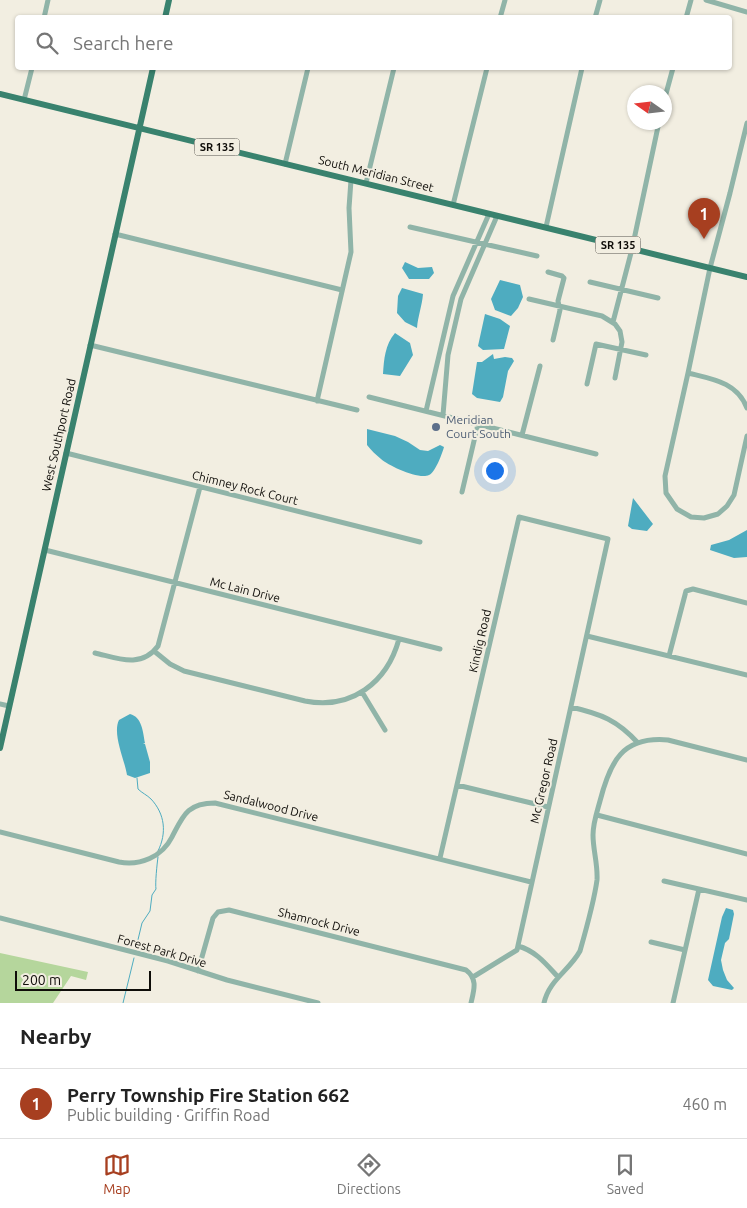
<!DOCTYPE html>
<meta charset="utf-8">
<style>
:root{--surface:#fff;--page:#f2f2f2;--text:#222;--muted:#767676;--line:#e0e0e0;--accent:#a73f20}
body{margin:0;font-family:Ubuntu,sans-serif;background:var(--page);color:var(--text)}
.compass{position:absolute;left:627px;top:85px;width:45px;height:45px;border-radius:50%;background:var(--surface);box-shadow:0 1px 4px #0004;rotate:284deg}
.scale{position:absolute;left:15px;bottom:12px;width:136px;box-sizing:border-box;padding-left:5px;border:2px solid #0f0d09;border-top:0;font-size:14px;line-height:18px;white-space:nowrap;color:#0f0d09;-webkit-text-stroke:4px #f2eee1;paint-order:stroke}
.you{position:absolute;left:494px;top:470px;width:18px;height:18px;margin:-12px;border:4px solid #fff;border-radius:50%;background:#1a73e8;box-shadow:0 0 0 8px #1a73e833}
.badge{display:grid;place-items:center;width:32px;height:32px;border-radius:50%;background:var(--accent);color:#fff;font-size:16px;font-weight:700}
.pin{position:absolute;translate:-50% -41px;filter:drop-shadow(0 1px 2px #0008)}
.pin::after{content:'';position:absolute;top:26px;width:18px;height:15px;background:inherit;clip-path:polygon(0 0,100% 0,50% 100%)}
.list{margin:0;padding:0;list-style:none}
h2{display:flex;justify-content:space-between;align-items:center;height:65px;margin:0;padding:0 20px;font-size:21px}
h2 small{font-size:16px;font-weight:400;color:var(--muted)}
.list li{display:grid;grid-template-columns:32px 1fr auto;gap:15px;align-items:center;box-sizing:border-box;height:70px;padding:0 20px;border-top:1px solid var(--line)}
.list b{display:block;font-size:19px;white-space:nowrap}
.list p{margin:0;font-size:16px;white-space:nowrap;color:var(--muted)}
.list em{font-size:16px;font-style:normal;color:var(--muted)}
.icon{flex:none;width:28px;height:28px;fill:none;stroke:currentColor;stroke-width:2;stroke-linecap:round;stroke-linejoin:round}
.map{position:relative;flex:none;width:747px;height:1003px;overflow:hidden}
.search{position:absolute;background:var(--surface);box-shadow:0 1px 4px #0004;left:15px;right:15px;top:15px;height:55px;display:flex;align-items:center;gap:12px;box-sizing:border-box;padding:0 18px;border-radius:5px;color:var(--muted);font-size:19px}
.sheet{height:135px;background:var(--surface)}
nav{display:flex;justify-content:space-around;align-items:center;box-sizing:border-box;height:70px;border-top:1px solid var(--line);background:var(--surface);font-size:14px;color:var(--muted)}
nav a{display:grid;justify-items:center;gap:2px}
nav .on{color:var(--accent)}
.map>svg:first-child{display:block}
.green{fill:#b5d69c}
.water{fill:#4eacc0}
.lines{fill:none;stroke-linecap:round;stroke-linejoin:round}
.stream{stroke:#4eacc0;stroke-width:1}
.minor{stroke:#90b4a8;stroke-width:5}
.major{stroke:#39826e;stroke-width:6}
.service-dot{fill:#5c6f8a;stroke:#f2eee1;stroke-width:2}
.labels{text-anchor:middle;stroke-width:4;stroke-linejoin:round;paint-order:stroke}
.shield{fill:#f2eee1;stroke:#53504a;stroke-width:1}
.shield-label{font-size:11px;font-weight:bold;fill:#0f0d09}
.street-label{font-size:12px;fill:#0f0d09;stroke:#f2eee1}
.service-label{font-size:12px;fill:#4e5e75;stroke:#f2eee1;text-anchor:start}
</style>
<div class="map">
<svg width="747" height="1003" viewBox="0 0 747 1003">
<rect width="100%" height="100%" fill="#f2eee1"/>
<path class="green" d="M0,953L88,972L86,980L71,976L53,1003H0Z"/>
<path class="water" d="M405,262L418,268L432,267L434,273L429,279H409L402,268Z
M500,280L520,285L523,297L518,308L511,316L495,310L491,299Z
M402,288L423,294C422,306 418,316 417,328L405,322L397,313L398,296Z
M485,314L500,319L510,326L504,349L483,350L478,346Z
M395,333L410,343L413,355L400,376L383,374C384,359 385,345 395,333Z
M493,354L494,359L505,357L512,358L514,361L508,371L503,397L500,402L477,398L472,394L477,362H482Z
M367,429L395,436L408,442L420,450L428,451L440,445L444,447C442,454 435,473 429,475C419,480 389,466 381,459C376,455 371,450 367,445Z
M633,498L653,524L647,531L632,529L628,526Z
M747,530V557L734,558L710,550L711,545L729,540Z
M130,714C142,717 143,732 145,743H143L145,744L150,762V773L135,778L127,775C125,761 112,734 119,720Z
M726,908L733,910L734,914L729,939L725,943L721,960L723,970L727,980L734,988L732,990L713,986L708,980L722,917Z"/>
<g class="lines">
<path class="stream" d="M137,778L138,789C142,793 147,795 151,799C165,814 167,833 158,851
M136,948L142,923L150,911L152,895L156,889C155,884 157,864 158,857
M123,1003L134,958"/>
<path class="minor" d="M706,0L747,12
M44,18L48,0
M500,18L505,0
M595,18L600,0
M686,18L691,0
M24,100L32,68
M664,101L673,68
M747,123L730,193L710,268L688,373L665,476L666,493L677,509L691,517L704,518L718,514L727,506L734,495L747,436
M285,164L308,68
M366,183L394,68
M453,205L487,68
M410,227L537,256
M546,227L582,68
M115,234L342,290
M548,272L562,276L564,278L558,301L560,310L553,340
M590,282L658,298
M529,299L602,316L615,324L620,331L622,342L615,378
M613,322L632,249L659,122
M90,345L357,410
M688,373C712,379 737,382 747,408
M587,384L596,344L646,355
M369,397L596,454
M317,401L351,252L349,208L351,180
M426,411L453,296L489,214
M443,415L448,355L461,299L497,216
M522,435L540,366
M66,453L420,542
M462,492L478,424
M45,550L440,649
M587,636L747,675
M154,651L170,664L184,671L305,701C351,710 387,683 399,639
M95,653C117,658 141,669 158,646L200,487
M669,656L686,591L693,589L747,603
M362,692L385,730
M0,704L9,706
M571,707C601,714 617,720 638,743
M457,785L548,807
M597,815L747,854
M0,832L119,862C140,866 162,857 172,837C183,816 187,803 215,803L531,882
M440,858L519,517L608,539L517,950L473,977
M664,881L747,900
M0,918L168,961L227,980L318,1003
M651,942L685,950
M518,946C536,951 546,964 558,977
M198,971L213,918L218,912L229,910L466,970C478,979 474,990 471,1003
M544,1003C549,980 569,971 580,951C586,930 594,902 597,880C598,865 593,850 593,835C593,823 597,812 600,801C610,762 622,736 668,740L747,760
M673,1003L699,889"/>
<path class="major" d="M165,18L169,0
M0,94L747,277
M0,748L153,68"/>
</g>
<circle class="service-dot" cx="436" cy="427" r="5"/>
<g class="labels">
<g class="shield">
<rect x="194.5" y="138.5" width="45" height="17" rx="4"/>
<rect x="595.5" y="236.5" width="45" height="17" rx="4"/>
</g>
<g class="shield-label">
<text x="217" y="151">SR 135</text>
<text x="618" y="249">SR 135</text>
</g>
<g class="street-label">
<text transform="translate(376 174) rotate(14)" y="4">South Meridian Street</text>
<text transform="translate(59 435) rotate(-77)" y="4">West Southport Road</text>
<text transform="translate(245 488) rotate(14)" y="4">Chimney Rock Court</text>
<text transform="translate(245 590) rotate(14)" y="4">Mc Lain Drive</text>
<text transform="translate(480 641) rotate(-77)" y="4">Kindig Road</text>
<text transform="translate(544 781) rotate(-77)" y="4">Mc Gregor Road</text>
<text transform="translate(271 806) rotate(14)" y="4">Sandalwood Drive</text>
<text transform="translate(319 922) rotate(14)" y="4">Shamrock Drive</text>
<text transform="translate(162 951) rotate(16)" y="4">Forest Park Drive</text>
</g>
<g class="service-label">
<text x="446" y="424">Meridian<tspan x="446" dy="14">Court South</tspan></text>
</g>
</g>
</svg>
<svg class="compass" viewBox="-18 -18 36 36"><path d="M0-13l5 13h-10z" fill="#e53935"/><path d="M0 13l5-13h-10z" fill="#767676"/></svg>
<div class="scale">200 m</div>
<div class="you"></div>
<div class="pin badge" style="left:704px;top:239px">1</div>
<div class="search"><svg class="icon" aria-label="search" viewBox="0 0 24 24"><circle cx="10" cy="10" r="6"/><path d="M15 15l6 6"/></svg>Search here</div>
</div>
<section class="sheet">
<h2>Nearby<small></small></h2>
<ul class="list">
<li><span class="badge">1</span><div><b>Perry Township Fire Station 662</b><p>Public building · Griffin Road</p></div><em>460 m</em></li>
</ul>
</section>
<nav>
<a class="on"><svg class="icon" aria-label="map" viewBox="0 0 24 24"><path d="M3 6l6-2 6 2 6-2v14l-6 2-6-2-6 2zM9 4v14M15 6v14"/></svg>Map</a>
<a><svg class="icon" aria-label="directions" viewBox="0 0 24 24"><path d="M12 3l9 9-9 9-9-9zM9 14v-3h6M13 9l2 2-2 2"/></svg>Directions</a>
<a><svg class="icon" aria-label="saved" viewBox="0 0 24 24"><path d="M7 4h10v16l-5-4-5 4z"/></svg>Saved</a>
</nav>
